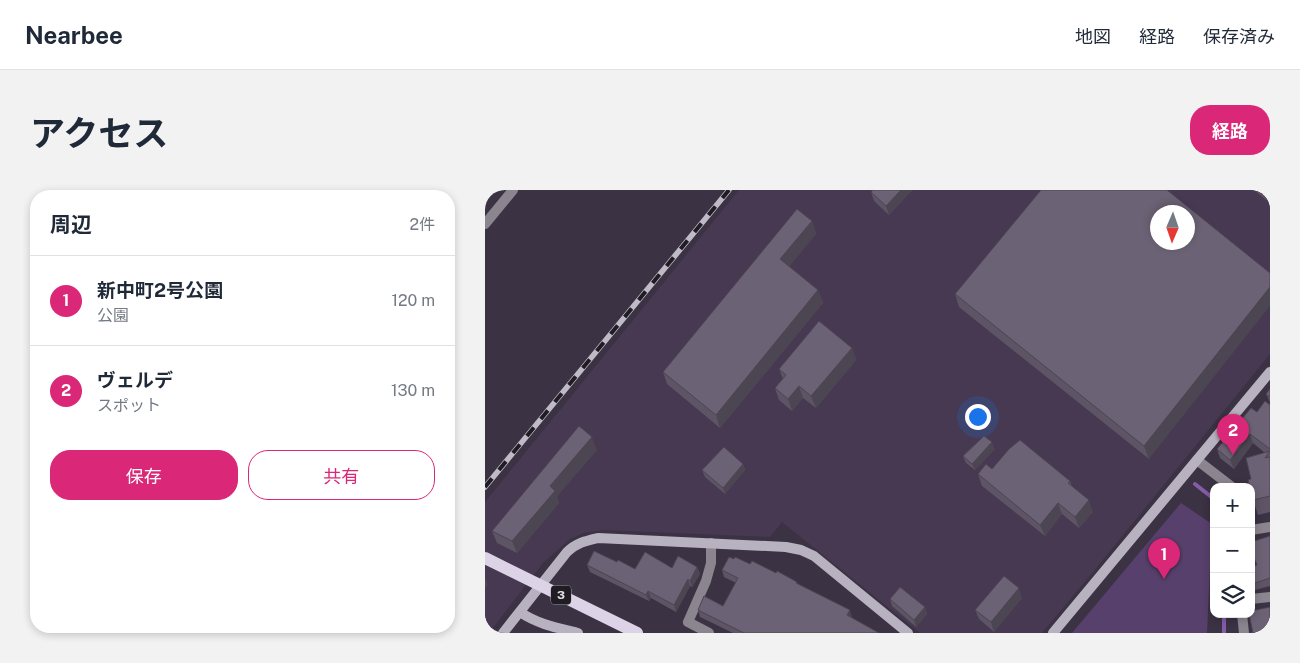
<!DOCTYPE html>
<html lang="ja">
<meta charset="utf-8">
<style>
:root{--surface:#fff;--page:#f2f2f3;--text:#1f2937;--muted:#747a83;--line:#e0e1e3;--accent:#db2777}
body{margin:0;font-family:"Public Sans","Noto Sans JP",sans-serif;background:var(--page);color:var(--text)}
.controls{position:absolute;right:15px;bottom:15px;display:grid;overflow:hidden;border-radius:10px;box-shadow:0 2px 8px #0003}
.controls button{width:45px;height:45px;display:grid;place-items:center;padding:0;border:0;border-bottom:1px solid var(--line);background:var(--surface);color:var(--text);font:25px sans-serif}
.compass{position:absolute;left:665px;top:15px;width:45px;height:45px;border-radius:50%;background:var(--surface);box-shadow:0 2px 8px #0003;rotate:182deg}
.you{position:absolute;left:492px;top:226px;width:18px;height:18px;margin:-12px;border:4px solid #fff;border-radius:50%;background:#1a73e8;box-shadow:0 0 0 8px #1a73e833}
.badge{display:grid;place-items:center;width:32px;height:32px;border-radius:50%;background:var(--accent);color:#fff;font-size:16px;font-weight:700}
.pin{position:absolute;translate:-50% -41px;filter:drop-shadow(0 1px 2px #0008)}
.pin::after{content:'';position:absolute;top:26px;width:18px;height:15px;background:inherit;clip-path:polygon(0 0,100% 0,50% 100%)}
.list{margin:0;padding:0;list-style:none}
h2{display:flex;justify-content:space-between;align-items:center;height:65px;margin:0;padding:0 20px;font-size:21px}
h2 small{font-size:16px;font-weight:400;color:var(--muted)}
.list li{display:grid;grid-template-columns:32px 1fr auto;gap:15px;align-items:center;box-sizing:border-box;height:90px;padding:0 20px;border-top:1px solid var(--line)}
.list b{display:block;font-size:19px;white-space:nowrap}
.list p{margin:0;font-size:16px;white-space:nowrap;color:var(--muted)}
.list em{font-size:16px;font-style:normal;color:var(--muted)}
.actions{display:flex;gap:10px;padding:15px 20px}
.actions a{flex:1;padding:11px 0;border:1px solid var(--accent);border-radius:20px;text-align:center;font-size:18px;color:var(--accent)}
.actions .main{background:var(--accent);color:#fff}
.icon{flex:none;width:28px;height:28px;fill:none;stroke:currentColor;stroke-width:2;stroke-linecap:round;stroke-linejoin:round}
.map{position:relative;flex:none;width:785px;height:443px;overflow:hidden;border-radius:20px}
header{display:flex;align-items:center;gap:30px;box-sizing:border-box;height:70px;padding:0 25px;background:var(--surface);border-bottom:1px solid var(--line)}
header strong{font-size:24px}
nav{display:flex;gap:28px;margin-inline-start:auto;font-size:18px}
.intro{display:flex;align-items:center;justify-content:space-between;box-sizing:border-box;height:120px;padding:0 30px}
h1{margin:0;font-size:35px}
.button{padding:12px 22px;border-radius:20px;background:var(--accent);color:#fff;font-size:18px;font-weight:700}
main{display:flex;gap:30px;padding:0 30px}
aside{flex:1;background:var(--surface);border-radius:20px;box-shadow:0 2px 8px #0003}
.map>svg:first-child{display:block}
.built{fill:#463951;fill-rule:evenodd}
.green{fill:#58406c}
.lines{fill:none;stroke-linecap:round;stroke-linejoin:round}
.stream{stroke:#855ca7;stroke-width:4}
.street{stroke:#8a858e;stroke-width:10}
.secondary{stroke:#b8b1c0;stroke-width:10}
.primary{stroke:#ddd3e6;stroke-width:12}
.rail-casing{stroke:#c0b9c6;stroke-width:5.5}
.rail{stroke:#201c24;stroke-width:4;stroke-dasharray:11;stroke-linecap:butt}
.wall{fill:#5d5465}
.shaded-wall{fill:#4c4552}
.building{fill:#6c6275;stroke:#4c4552;fill-rule:evenodd}
.labels{text-anchor:middle;stroke-width:4;stroke-linejoin:round;paint-order:stroke}
.shield{fill:#201c24;stroke:#aaa4af;stroke-width:1}
.shield-label{font-size:12px;font-weight:bold;fill:#e5dfea}
</style>
<header>
<strong>Nearbee</strong>
<nav><a>地図</a><a>経路</a><a>保存済み</a></nav>
</header>
<div class="intro"><h1>アクセス</h1><a class="button">経路</a></div>
<main>
<aside>
<h2>周辺<small>2件</small></h2>
<ul class="list">
<li><span class="badge">1</span><div><b>新中町2号公園</b><p>公園</p></div><em>120 m</em></li>
<li><span class="badge">2</span><div><b>ヴェルデ</b><p>スポット</p></div><em>130 m</em></li>
</ul>
<div class="actions"><a class="main">保存</a><a>共有</a></div>
</aside>
<div class="map">
<svg width="785" height="443" viewBox="0 0 785 443">
<rect width="100%" height="100%" fill="#3b3244"/>
<path class="built" d="M254,0H785V164L613,376L557,443H435L297,332L285,347L118,340L98,343L84,350L58,373L4,443H0V312ZM672,22H702V52H672Z"/>
<path class="green" d="M696,313L727,334L722,443H587Z"/>
<g class="lines">
<path class="stream" d="M710,294L729,309
M739,424V443"/>
<path class="street" d="M0,34L28,0
M712,270L747,297
M766,340L785,337
M766,409L785,407
M757,424L759,443
M224,443L203,432L221,391L226,373V353"/>
<path class="secondary" d="M35,422C52,434 73,438 93,443
M18,443L82,362C91,353 100,351 113,348L301,357L316,360L329,366L423,443
M568,443L785,182"/>
<path class="primary" d="M0,368L152,443"/>
<g class="rail-casing">
<path id="rail" d="M0,297L244,0"/>
</g>
<use href="#rail" class="rail"/>
</g>
<path class="wall" d="M388,0H427L404,25L389,11L386,2Z
M682,0L664,269L474,117L470,104Z
M769,0H785V13Z
M327,31L331,44L304,76L333,100L338,113L235,238L182,194L178,182Z
M367,158L371,170L331,218L318,208L307,221L294,210L290,198L298,189L294,179Z
M785,199V212L781,204Z
M785,215V322L773,325L768,310L766,289L780,263L768,253L749,279L735,268L732,259L772,222Z
M510,259L490,280L481,273L478,266Z
M112,260L72,306L74,313L32,363L12,353L7,341Z
M258,274L260,280L240,304L220,287L217,280Z
M507,279L585,291L587,297L608,322L594,338L577,324L560,346L497,296L493,284Z
M785,346V396L770,400L766,390L772,375Z
M249,369L265,374L312,393L367,427V428L394,443H248L215,427L213,420L238,416L251,393L239,387L237,380Z
M132,372L150,379L212,377L215,384L207,397L205,396L191,422L166,408L164,411L105,382L102,375Z
M537,408L509,442L494,429L490,420Z
M405,409L440,417L442,424L431,437L407,416Z"/>
<path class="shaded-wall" d="M416,0H427L404,25L401,16Z
M327,31L331,44L300,82L295,69Z
M785,97V116L664,269L659,256Z
M333,100L338,113L235,238L231,225Z
M367,158L371,170L331,218L326,206Z
M314,196L318,208L307,221L303,209Z
M765,244L768,253L749,279L745,270Z
M107,247L112,260L72,306L74,313L32,363L27,351L65,296Z
M507,252L510,259L490,280L487,274Z
M258,274L260,280L240,304L238,298Z
M604,310L608,322L594,338L590,327Z
M573,313L577,324L560,346L555,335Z
M212,377L215,384L207,397L205,391Z
M0,386L3,395L0,399Z
M203,389L205,396L191,422L189,415Z
M534,398L537,408L509,442L506,432Z
M163,401L166,408L164,411L161,405Z
M440,417L442,424L431,437L429,430Z
M365,420L367,427L364,432L362,425Z"/>
<path class="building" d="M388,0H416L401,16L386,2Z
M556,0H682L785,83V97L659,256L470,104ZM672,22H702V52H672Z
M780,0H785V4Z
M312,19L327,31L295,69L333,100L231,225L178,182Z
M334,131L367,158L326,206L314,196L303,209L290,198L301,185L294,179Z
M785,199V207L781,204Z
M780,211L785,215V259L765,244L745,270L732,259L766,218L772,222Z
M94,236L107,247L65,296L70,301L27,351L7,341Z
M499,246L507,252L487,274L478,266Z
M535,250L585,291L583,293L604,310L590,327L573,313L555,335L493,284L501,274L507,279L524,259Z
M239,257L258,274L238,298L217,280Z
M785,261L780,268L785,267V306L768,310L766,304V297H765L763,290L766,289L761,268Z
M785,346V388L767,394L766,390V377L772,375L766,360V352Z
M109,361L132,372L133,370L150,379L160,362L187,378L193,366L212,377L205,391L203,389L189,415L163,401L161,405L102,375Z
M244,367L249,369L250,367L265,374L267,371L291,383L292,381L312,392L311,393L365,420L362,425L394,443H259L213,420L219,406L238,416L253,388L237,380Z
M519,386L534,398L506,432L490,420Z
M415,397L440,417L429,430L405,409Z
M785,417V443H768L764,424H766V421Z"/>
<g class="labels">
<rect class="shield" x="66" y="395.5" width="20" height="19" rx="4"/>
<g class="shield-label">
<text x="76" y="409">3</text>
</g>
</g>
</svg>
<div class="controls">
<button>+</button>
<button>−</button>
<button><svg class="icon" aria-label="layers" viewBox="0 0 24 24"><path d="M12 4l9 5-9 5-9-5zM3 14l9 5 9-5"/></svg></button>
</div>
<svg class="compass" viewBox="-18 -18 36 36"><path d="M0-13l5 13h-10z" fill="#e53935"/><path d="M0 13l5-13h-10z" fill="#747a83"/></svg>
<div class="you"></div>
<div class="pin badge" style="left:679px;top:389px">1</div>
<div class="pin badge" style="left:748px;top:265px">2</div>
</div>
</main>
